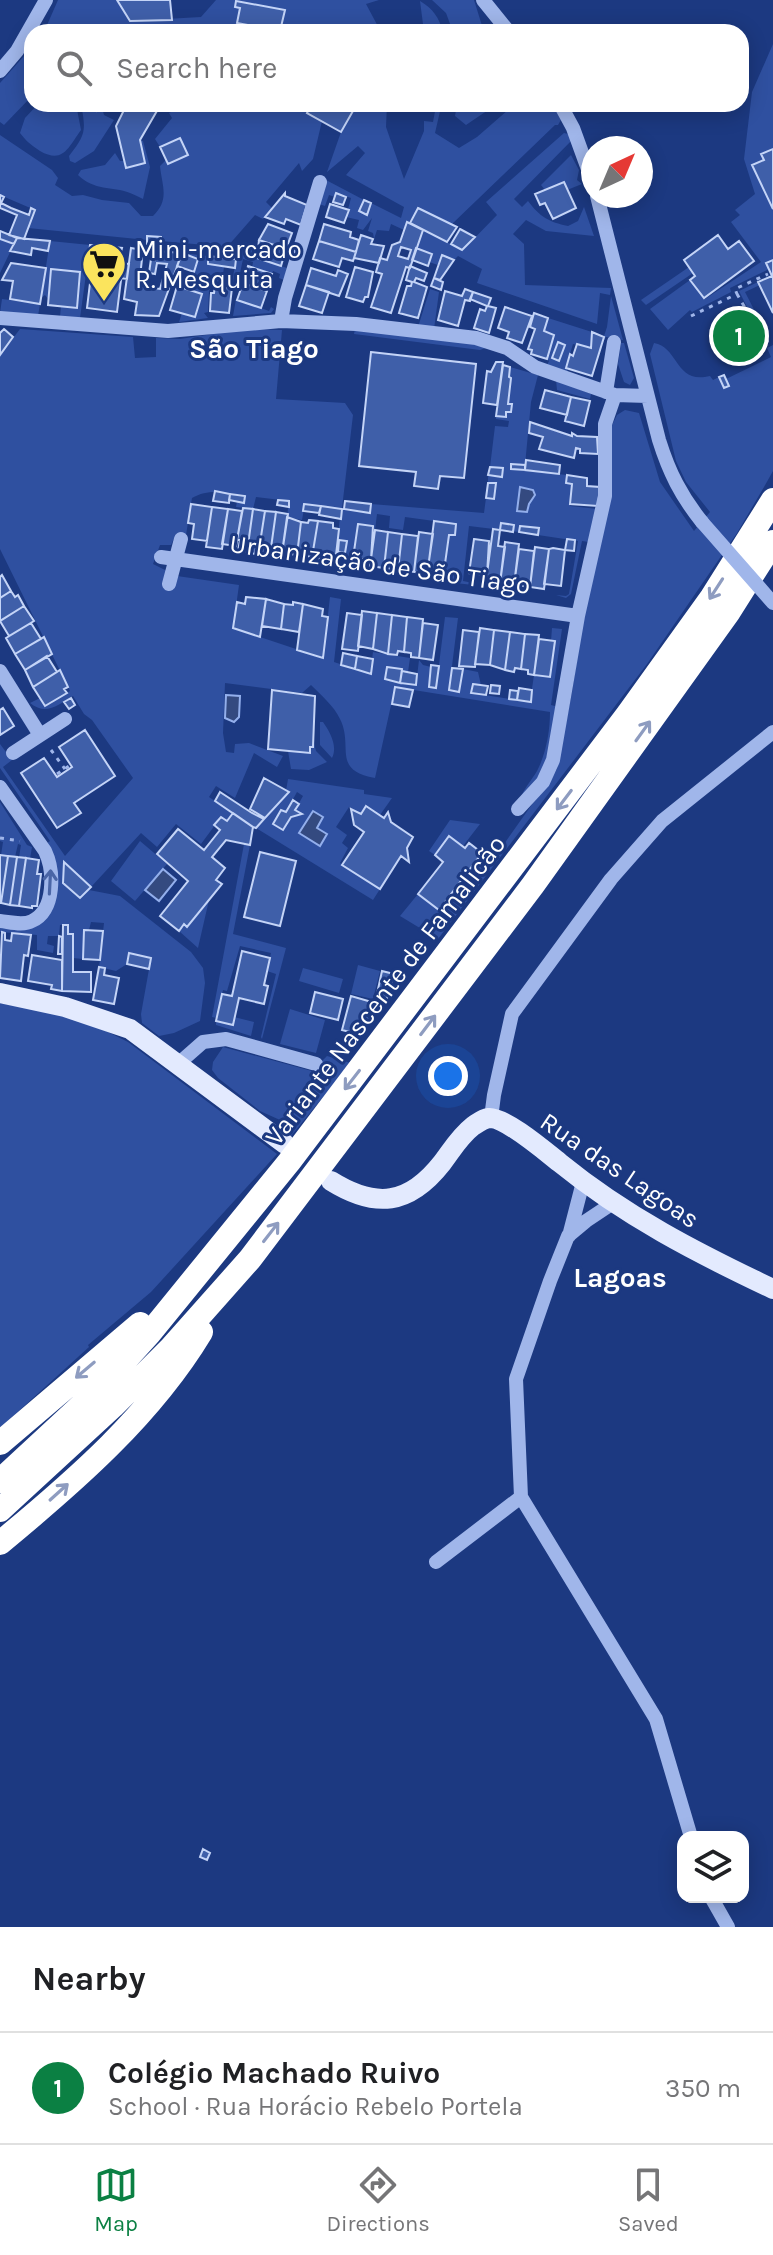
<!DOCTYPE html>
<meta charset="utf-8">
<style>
:root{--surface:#fff;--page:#f6f6f6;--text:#202124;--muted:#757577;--line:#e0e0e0;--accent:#0b8043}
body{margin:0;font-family:Karla,sans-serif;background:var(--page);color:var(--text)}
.controls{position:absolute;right:24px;bottom:24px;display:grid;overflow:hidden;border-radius:16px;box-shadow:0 4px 20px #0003}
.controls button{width:72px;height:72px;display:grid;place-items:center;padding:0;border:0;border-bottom:2px solid var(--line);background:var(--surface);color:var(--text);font:40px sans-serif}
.compass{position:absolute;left:581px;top:136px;width:72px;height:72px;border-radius:50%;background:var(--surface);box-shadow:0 4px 20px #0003;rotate:44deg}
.you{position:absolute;left:448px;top:1076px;width:28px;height:28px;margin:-20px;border:6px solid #fff;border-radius:50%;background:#1a73e8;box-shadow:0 0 0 12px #1a73e833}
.badge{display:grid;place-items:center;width:52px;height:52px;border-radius:50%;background:var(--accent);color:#fff;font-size:26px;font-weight:700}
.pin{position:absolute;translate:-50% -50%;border:4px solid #fff;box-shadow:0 2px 8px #0006}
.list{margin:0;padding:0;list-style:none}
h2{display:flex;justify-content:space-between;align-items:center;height:104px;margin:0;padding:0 32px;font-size:34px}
h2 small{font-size:26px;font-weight:400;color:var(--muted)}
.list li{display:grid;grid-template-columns:52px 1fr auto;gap:24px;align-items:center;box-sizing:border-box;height:112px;padding:0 32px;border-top:2px solid var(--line)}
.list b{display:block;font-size:30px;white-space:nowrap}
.list p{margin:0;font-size:26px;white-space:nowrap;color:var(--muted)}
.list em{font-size:26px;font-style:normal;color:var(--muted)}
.icon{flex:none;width:44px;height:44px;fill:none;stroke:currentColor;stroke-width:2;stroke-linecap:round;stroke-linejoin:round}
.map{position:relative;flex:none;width:773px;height:1927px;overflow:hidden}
.search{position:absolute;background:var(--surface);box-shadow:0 4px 20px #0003;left:24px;right:24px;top:24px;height:88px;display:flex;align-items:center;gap:20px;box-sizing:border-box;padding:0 28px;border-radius:24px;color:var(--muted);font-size:30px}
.sheet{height:216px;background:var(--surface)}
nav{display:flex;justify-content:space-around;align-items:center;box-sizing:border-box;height:112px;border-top:2px solid var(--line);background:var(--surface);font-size:22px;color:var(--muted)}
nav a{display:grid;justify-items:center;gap:4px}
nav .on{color:var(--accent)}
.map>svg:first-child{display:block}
.green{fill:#2f50a0;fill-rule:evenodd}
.water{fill:#344a80;stroke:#93afec;stroke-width:2}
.building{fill:#3f5fa9;stroke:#c4d4f7;stroke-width:2;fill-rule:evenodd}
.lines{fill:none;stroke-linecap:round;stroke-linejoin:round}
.path{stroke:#a0b6ea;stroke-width:3;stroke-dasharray:4 6;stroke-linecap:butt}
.minor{stroke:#a0b6ea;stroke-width:14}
.major{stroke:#e3eafe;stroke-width:20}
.highway{stroke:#fff;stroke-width:24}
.minor-bridge{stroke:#a0b6ea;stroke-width:14}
.oneway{stroke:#8e9cc0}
.oneway2{stroke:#4a65a6}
.labels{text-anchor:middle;stroke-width:6;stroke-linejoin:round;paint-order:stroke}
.poi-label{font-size:26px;fill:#fff;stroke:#1c3981;text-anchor:start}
.street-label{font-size:26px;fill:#fff;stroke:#1c3981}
.neighbourhood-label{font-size:28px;font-weight:bold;fill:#fff;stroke:#1c3981}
</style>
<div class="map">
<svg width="773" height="1927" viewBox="0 0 773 1927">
<rect width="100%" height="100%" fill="#1c3981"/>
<path class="green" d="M58,0H117L130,21L201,17L216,0H379L366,4L381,32H44ZM237,1L284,10L281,31L237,23L240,8L235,7Z
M432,0H474L484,32H453L446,13Z
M420,1C433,9 439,17 443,32H424Z
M773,44V149L762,154L764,160L752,166L773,209V260L769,269L730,288L731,292L692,312L690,310L668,330L650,309L690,280L705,299L761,262L731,222L740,215L735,210L755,194L744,159L752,92Z
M32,47V96L4,125L0,122V83Z
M38,104H76L81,130C68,148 63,164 40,151C31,145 26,141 20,133L25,118Z
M81,104L96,111L101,104L104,115L114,120L94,151L75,163L70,161L69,156C86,134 86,131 81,104Z
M186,104H303L310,108L307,113L322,121L313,159L302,171L299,163L266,202L272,208L263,219L255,215L227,247L161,241V237L148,236L147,240L28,228L35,210L0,195V135L52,170L58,178L55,185L72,196L83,195L102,200L129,203L141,216H153C170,200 162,186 160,166L166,160L168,164L188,155L180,138L160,147L155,139L172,118L169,113Z
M357,104H387L386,127L404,179L424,131V121L433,122L436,106L432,104H449L441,107L435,133L459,148L477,137L515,104H553L562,118L558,125H555L452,224L418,208L404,230L391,224L389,231L377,230L374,239L373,233L368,231L372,218L363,230L357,228L359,220L346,217L351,198L336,193L335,197L329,195L325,206L319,204L326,180L364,200L360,212L367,215L371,203L401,218L404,207L346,175L365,153L358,146L327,172L341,132Z
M457,104H497L466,125L455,116Z
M564,133L572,135L573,139L514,199L522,207L528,201C540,217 549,222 568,226L578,221L584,207L594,236L546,231L526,220L513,234L524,244L525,285L611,288L610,295L600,293L597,324L477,283L482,269L458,256L454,260L442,255L438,265L429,262L432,254L416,248L423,230L463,250L497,215L486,202Z
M140,140L143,141L150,167L143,199C139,197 135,195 130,193C112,186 94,191 78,175L81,170L105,165L115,153L120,161H124L126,167L145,163Z
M571,155L579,170L577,180L582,184L567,190L563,182L545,190L541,185Z
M0,239L14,244L0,273Z
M50,241L90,245L80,318L60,317L61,306L77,307L80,272L51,269L48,299L45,295L41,298Z
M244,242L257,246L252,256L287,268L284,280L279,278L280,274L273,271L272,274L252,268L253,262L243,259L239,278L234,277L233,283L214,281L209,291L208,312L204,313L208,318L179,322L182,313L195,317L202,294L184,289L198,259L182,253L208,256V264L224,267L223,274L233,277L236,259L231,258Z
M689,267L693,273L646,305L641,300Z
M758,282L760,285L745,292L768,337L763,339L739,291Z
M430,289L439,292L434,329L418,327Z
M611,296L623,340L606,337L601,345L607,327Z
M2,299L40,304L38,316L0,313Z
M236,299L269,311L271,307L274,309L271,313L233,316Z
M548,318L592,332L591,348L573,344L566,367L568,372L547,365L549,361L547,359L554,335L544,331Z
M20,329L133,337L135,358L156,357V338L180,339L246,329L282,330L276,399L345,403L353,415L342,508L370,513L371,504L484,513L486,498L494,499L495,483H488V475L502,476L503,468L490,467L495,426L508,427L509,421L496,419V416L505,417L506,412H511L512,405L508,404L510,367L538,375L531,402L525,465L512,464L511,469L567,475L566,483L572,484L570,506L598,509L589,542L582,541L571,594L566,598L556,595L566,596L569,594L578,541L538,535L539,528L520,526L519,532L469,526L463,581L473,583V585L438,581L439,570L445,571L449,535H455L456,524L405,517L403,530L389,528L390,516L377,514L375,530L373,526L358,524L354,567L346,565V541H339L336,551L341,509L305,504L302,520L287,517L289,501L256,497L253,509L236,507L237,501L244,495C226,493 209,488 192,498L186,535L176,534L171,545H160L153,564L177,576L239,585L233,628L323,658L330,597L341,599L334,662L370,674L373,652L410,658L408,672L387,667L386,679L416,685L419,660L423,665L431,667L429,687L436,688L445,617L458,618L449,690L459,691L463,669L478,672L481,685L473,684L472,693L530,702L534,675L550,676L554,642L551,641L552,628L562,629L551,705L559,707L545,770L520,800C524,788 531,781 537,771C546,754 550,731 550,712L395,687L375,778C331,770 354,747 340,719C334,706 321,695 311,685L302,693L225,683L223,733L226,752L234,753L235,744L249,743L283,756L277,767L254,753L235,798L216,786L209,797L233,813L227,821L221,817L201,844L176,824L157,847L141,833L91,887L64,863L63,883L80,898L89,890L120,896L191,952L203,968L205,983L200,1021L174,1033L159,1036L142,1023L141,1014L151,958L130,953L127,964L116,971L99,967L104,923L91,922L89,930H84L83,959L73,958V935L68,934V925H60L59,936H48L47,944L54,946L53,953L37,950V935L0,932V925L34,926C48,895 66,876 46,844L50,841L0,768V744L12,760L3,767L65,856L133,778L92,720L84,714L73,696C58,705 46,716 30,703L40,698L46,706L70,691L0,549V355Z
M355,329L477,343L488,347L480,350L354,334Z
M621,343H624L634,378L630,385L624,382L618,364Z
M654,343C679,347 675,385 710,376L713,380L719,377L724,388L729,385L726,379L771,357L767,348L773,345V471L764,487L737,533L647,664L438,939L400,916L418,894L439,909L482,853L492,861L557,769L572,692L612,425L617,415L625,410L639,413L660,482L694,531L710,512L686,482L676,461L650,354Z
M556,380L591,394L590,399L557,390Z
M320,722H323C330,732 338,746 332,758L320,745Z
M314,743L316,751L327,762L309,770L291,769L288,751L309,753Z
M288,779L364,790V794L392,798L380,815L367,807L361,814L349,807L336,827L347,835L342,843L348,848L340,863L380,889L373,900L256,828L289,793L286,791ZM297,792L303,796L295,810L301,815L291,817L283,830L273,823L281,810L286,812Z
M0,802L27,845L32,847L30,859L19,857L21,845L18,844L15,857L1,855L3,842L0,841Z
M450,820L480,824L463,846L449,836L435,855L429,851Z
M140,841L167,864L135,901L111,881Z
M244,844L250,845L233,934L286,948L262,1039L261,1037L276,974L267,971L271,953L240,946L227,991L223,990L217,1018L212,1017Z
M209,900L198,948L179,931L184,924L188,927Z
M358,965L380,971L373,999L351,994Z
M303,968L343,979L339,993L299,981Z
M0,1003L66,1016L98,1027L128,1042L277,1154L151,1292L88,1345L89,1347L0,1428Z
M290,1009L325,1020L316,1053L280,1044Z
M234,1017L254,1022L251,1036L216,1025V1021L232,1025Z
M223,1047L312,1071L327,1056L351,1063L291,1136L280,1120L260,1111L218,1078L212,1070L213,1062Z"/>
<path class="water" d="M520,487L533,490L535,495L529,504L527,512L517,511Z
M226,695L240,696L239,717L234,722L225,718Z
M313,811L323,817L317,828L327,834L320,846L299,833Z
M163,869L176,880L159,901L145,890Z"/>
<path class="building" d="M117,0H170L172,20L130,21Z
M236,1L285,10L280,31L237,23L240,8L235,7Z
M85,104H101L96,111Z
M127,104H161L140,140L145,163L126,168L116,126Z
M312,104H357L341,132L307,113Z
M180,138L188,155L168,164L160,147Z
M773,149V209L752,165L764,160L761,154Z
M564,182L576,208L553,219L545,203L540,205L535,194Z
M285,193V196L307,205L301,225L286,219L284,224L265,217Z
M336,193L346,197L343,205L333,202Z
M0,195L4,197L1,203L11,208L29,215L31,208L35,210L24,239L9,235L17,215L0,208Z
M364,200L371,203L367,215L359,211Z
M330,204L349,210L344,223L326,217Z
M418,208L457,227L447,242L410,223Z
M407,222L423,230L410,268L406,267L391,313L371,307L382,274L376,272L380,258L387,260L392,245L400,242ZM401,247L411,250L408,259L398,256Z
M268,224L292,233L286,249L259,240Z
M324,224L351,232L350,237L359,240L356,252L319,241Z
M460,229L475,237L462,250L451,244Z
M0,231L17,238L14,244L0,239Z
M361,235L373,239L371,244L384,246L379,263L354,258Z
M718,235L728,249L739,241L754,261L704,298L690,280L695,276L684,260Z
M147,236L161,237V245L147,244Z
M17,238L50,241L48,251L32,248L31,255L10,251Z
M259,240L286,249L281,266L257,258Z
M319,241L356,252L353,261L342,258L339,267L313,259Z
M90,245L122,248L118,263L129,264L127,279L86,274Z
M131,248L143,250L139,286L160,289L167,264L157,263L155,274L149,273L151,259L155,260L156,251L182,253L159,316L135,315L137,302L124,299Z
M416,248L432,254L428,266L412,260Z
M182,253L198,259L194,272L177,266Z
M442,255L454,260L440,280L434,278Z
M208,256L236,259L235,268L208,264Z
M773,260V313L758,282L772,276L766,263Z
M11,263L46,268L40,304L10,299L13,281L2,280Z
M248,266L272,274L267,291L243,283Z
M410,266L427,273L424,281L416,278L414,282L427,287L418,318L399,313L407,286H411L412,282L406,280Z
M355,267L373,272L368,297H365L363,302L346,297Z
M311,268L336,276L338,270L348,274L339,296L306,285Z
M51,269L80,272L77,308L48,305Z
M109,278L121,280L117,312L87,308L90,283L108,285Z
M434,278L443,282L441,290L431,286Z
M243,283L267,291L261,308L237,300Z
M306,285L329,292L322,313L299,306Z
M177,286L202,294L195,317L170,310Z
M215,286L232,288L229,313L210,311L211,293H214Z
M465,289L473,292L470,301L465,300L458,326L438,320L445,291L462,296Z
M473,292L491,298L488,306L496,308L489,333L474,328L480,309L485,311L487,306L470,299Z
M505,307L532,316L522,343L507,338L509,332L498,328Z
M534,313L548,318L544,331L554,335L547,359L531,354L532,350L528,349L535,329L530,327Z
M4,329L13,337L0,355V333Z
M592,332L604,337L592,376L566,368L570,354L573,356L577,344L591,348Z
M558,342L565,345L559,361L552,358Z
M371,352L476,364L464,478L440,476L438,489L414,486L416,472L359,466Z
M496,362H503L497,405L483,403L487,371L491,372Z
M503,365L510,367L509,377L511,378L508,404H512L511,412H506V417L496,416Z
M724,375L729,386L724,388L719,377Z
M545,390L571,397L567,415L540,408Z
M571,397L590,401L584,426L565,421Z
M530,422L572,436V433L577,436L597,437L598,454L580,453V449L576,448L574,458L539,449L543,437L529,433Z
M526,460L560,465L559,474L525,470Z
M511,464L525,465V470L511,469Z
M490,467L503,468L502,477L488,475Z
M567,475L587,478V486L600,487L598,506L570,504L572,484L566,483Z
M488,483H496L494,499L486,498Z
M215,491L230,494L229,503L213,501Z
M230,494L245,496L244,503L229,500Z
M278,500L289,501V507L277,505Z
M345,501L371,504L370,513L344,509Z
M191,504L212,507L207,541L192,539L194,524L188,523Z
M304,504L321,506L319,513L303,511Z
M321,506L342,509L341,519L319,515Z
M212,507L228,509L222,549L206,547Z
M243,508L253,509L247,552L238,551L240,540H237Z
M228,509L242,511L236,546L222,544Z
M253,509L265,511L260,543H257L255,554L247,552Z
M265,511L276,512L270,555L261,554L263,544L260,543Z
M276,512L288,514L283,547L280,546L278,556L270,555Z
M287,517L301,522L297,555L282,553Z
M309,520L318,521L312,557L297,555L301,522L308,523Z
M318,521L333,523V528L339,529L336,555L329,554L328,560L312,557Z
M434,521L456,524L455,535H449L444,571L428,569Z
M501,523L514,525L513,532L500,530Z
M358,524L373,526L371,560L353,558Z
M520,526L539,528L538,535L519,532Z
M493,529L500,530L498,546L505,547L500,583L486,581Z
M375,530L388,532L384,568L370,566Z
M388,532L402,534L398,570L384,568Z
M419,532L433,534L427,574L414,572Z
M402,534L418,536L414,572L398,570Z
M474,539L489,541L487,575L469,573Z
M567,539L575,540L574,551L565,550Z
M339,540L347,541L345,553L338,552Z
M505,542L519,544L514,585L500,583Z
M535,547L549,549L544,589L530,587Z
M553,548L565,550L561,586L544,584L549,549Z
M519,549L534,551L530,587L514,585Z
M2,575L11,591L0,598V577Z
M11,591L15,597L18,595L24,606L0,621V598Z
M246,597L266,599L260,637L233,628L237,602L245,604Z
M266,599L284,604L281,629L262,626Z
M293,602L303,604L299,632L281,629L284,604L293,605Z
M303,604L323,609L322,616L328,617L323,658L297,650Z
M24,606L34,621L9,636L0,621Z
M362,611L377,613L373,649L358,646Z
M347,613L362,615L358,651L342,649Z
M377,613L392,615L388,654L373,649Z
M392,615L407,617L404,652L398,651L397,655L388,654Z
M407,617L423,619L419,658L411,657V653L404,652Z
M31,623L41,639L15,654L6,638Z
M423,623L438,625L433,660L419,658Z
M480,628L494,630L490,665L475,664Z
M463,630L479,632L475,667L459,666Z
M494,630L510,632L505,670L490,665Z
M510,632L525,634L521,669L515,668L514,672L505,670Z
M525,634L539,635L534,675L528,674V670L521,669Z
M44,637L52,654L25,670L15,654Z
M539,639L555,641L550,677L534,675Z
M343,653L357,656L355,669L341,665Z
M47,656L57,672L33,687L25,670Z
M357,656L373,659L371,674L355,669Z
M431,665L439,666L436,688L429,687Z
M387,667L402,669L400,683L385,679Z
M452,668L463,669L459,692L449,690Z
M60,670L68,687L64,689L67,693L45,706L33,687Z
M402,671L417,674L416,685L400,683Z
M473,684L488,686L486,695L471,693Z
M491,685L500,686L499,694L490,693Z
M395,687L413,690L409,707L392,704Z
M519,688L532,690L531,702L517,700Z
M272,690L315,696L313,747H310V753L268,749Z
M510,690L518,691L517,700L509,699Z
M71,698L75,705L69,709L64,702Z
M3,708L14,726L0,735V710Z
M85,730L115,776L74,803L81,813L57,828L21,773L44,758L57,777L72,767L59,747Z
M264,778L289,792L265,818L250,809Z
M220,792L252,813L264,819L256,828L253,827L215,801Z
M293,800L299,804L295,810L302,814L291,817L283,830L273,824L281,810L286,812Z
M366,806L384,818L388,812L391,822L413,837L407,848L409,862L401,856L380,889L342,865L364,832L354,825L351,809L361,814Z
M233,813L253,827L250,845L226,840L212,857L225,868L216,880L222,884L187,927L184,924L179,931L160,916L188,881L157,854L178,829L204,850L220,830L214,825L221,817L227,821Z
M449,836L465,848L469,843L482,853L439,910L418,894L443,862L435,855Z
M260,852L296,861L280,926L244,917Z
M0,855L8,856L1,903H0Z
M8,856L17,857L10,905L1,903Z
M17,857L26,858L19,906L10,905Z
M26,858L39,860L37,874H41L37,906H32V908L19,906Z
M64,862L91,887L80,898L63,883Z
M63,925H68V934H73V972H91V992L62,991Z
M84,930L103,931L100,960L83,959Z
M2,932L5,933V940L11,941L12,933L31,935L28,956L24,955L21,981L0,978Z
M59,936L62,937V954H58Z
M242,951L270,958L264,985L268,986L264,1004L239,998L233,1025L216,1021L222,994L232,996Z
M129,953L151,958L149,969L127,964Z
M32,955L62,960V991L51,989L52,985L28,981Z
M99,967L105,968L104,975L119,978L114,1004L93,1000Z
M382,971L394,974L386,1002L357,1034L342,1030L351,996L375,1003Z
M315,992L343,999L338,1020L310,1013Z
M203,1849L210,1853L207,1860L200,1857Z"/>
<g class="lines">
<path class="path" d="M737,294L744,306L741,315
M691,316L737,294L735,289L768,274
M755,343L773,340
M51,750L65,769
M57,774L69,766
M0,838L20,841"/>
<path class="minor" d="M483,0L509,32
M0,71L17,51L46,0
M560,104L573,128L593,183
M597,196L659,440C669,472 681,496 702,522
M0,318L168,331L281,321L356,324L476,338L507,348L535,367L615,395L648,396
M281,321L285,298L320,182
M606,392L614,342
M161,557L578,616
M169,584L181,539
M0,671L40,735
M13,753L65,719
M0,787L45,851C54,870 56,910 32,921C23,926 10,922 0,921
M518,809L543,782L553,760L578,616L605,496V424L615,395
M178,1064L203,1042L226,1039L316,1064
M491,1118L494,1095L512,1014L611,879L662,821L773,732
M613,1203L586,1221L568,1236L550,1281L516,1379L521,1497L656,1719L691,1837
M569,1236L583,1182
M436,1562L521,1497
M711,1897L728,1927"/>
<path class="major" d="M0,993L65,1007L130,1029L285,1144
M331,1181C376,1209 409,1205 442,1163C452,1150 459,1137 473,1126C478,1123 482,1119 489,1118C505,1117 546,1152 560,1163C625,1216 697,1253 773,1289"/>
<path class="highway" d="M0,1443L140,1324
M0,1481L98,1390L149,1334L289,1162L628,714L712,597L773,500
M0,1510L113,1406L171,1348L250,1259L533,885L728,613L773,542
M0,1543C75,1481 151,1415 201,1332"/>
<path class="minor-bridge" d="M702,522L773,603"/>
</g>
<defs><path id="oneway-shaft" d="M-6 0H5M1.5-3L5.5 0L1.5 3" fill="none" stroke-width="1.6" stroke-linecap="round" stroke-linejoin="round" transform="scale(2)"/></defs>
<g class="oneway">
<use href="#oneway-shaft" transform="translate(716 589) rotate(123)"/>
<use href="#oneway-shaft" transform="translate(643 731) rotate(-54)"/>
<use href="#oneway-shaft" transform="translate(564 800) rotate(127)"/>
<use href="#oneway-shaft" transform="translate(428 1025) rotate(-53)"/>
<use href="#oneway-shaft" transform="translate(352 1080) rotate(128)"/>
<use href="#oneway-shaft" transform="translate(271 1232) rotate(-52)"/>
<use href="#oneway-shaft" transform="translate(85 1370) rotate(140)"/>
<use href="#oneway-shaft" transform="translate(59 1492) rotate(-42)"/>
</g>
<use class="oneway2" href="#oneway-shaft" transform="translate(50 882) rotate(-87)"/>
<defs>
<g id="supermarket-pin" transform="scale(2.3)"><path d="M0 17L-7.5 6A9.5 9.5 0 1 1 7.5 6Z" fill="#fbe45d" stroke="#1c3981"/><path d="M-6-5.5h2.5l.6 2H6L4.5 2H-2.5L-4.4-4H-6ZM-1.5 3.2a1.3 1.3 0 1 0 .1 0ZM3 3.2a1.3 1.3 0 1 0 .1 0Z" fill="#111"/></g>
</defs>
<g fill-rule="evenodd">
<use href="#supermarket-pin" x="104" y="264"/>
</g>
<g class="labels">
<g class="poi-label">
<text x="135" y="258">Mini-mercado<tspan x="135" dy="30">R. Mesquita</tspan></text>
</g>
<g class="street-label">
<text transform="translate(380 564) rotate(8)" y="9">Urbanização de São Tiago</text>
<text transform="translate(385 990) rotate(-53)" y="9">Variante Nascente de Famalicão</text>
<text transform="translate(620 1170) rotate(34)" y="9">Rua das Lagoas</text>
</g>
<g class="neighbourhood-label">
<text x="254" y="358">São Tiago</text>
<text x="620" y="1287">Lagoas</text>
</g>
</g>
</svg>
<div class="controls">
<button><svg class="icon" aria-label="layers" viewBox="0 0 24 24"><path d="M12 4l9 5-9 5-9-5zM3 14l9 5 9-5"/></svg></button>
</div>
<svg class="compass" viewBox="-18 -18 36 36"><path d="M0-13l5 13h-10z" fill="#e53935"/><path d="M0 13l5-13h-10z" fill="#757577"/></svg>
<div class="you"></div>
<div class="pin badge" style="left:739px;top:336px">1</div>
<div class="search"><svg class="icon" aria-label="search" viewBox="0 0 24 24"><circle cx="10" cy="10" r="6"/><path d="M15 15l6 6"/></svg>Search here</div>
</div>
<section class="sheet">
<h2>Nearby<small></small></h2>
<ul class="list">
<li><span class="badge">1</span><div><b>Colégio Machado Ruivo</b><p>School · Rua Horácio Rebelo Portela</p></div><em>350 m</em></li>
</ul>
</section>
<nav>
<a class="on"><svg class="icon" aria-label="map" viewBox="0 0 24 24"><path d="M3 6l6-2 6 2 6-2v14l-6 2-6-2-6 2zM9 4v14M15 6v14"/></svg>Map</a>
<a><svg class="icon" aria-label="directions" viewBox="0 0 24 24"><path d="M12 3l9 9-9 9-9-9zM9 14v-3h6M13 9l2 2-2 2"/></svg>Directions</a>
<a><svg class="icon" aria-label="saved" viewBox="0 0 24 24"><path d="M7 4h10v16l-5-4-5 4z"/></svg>Saved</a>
</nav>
